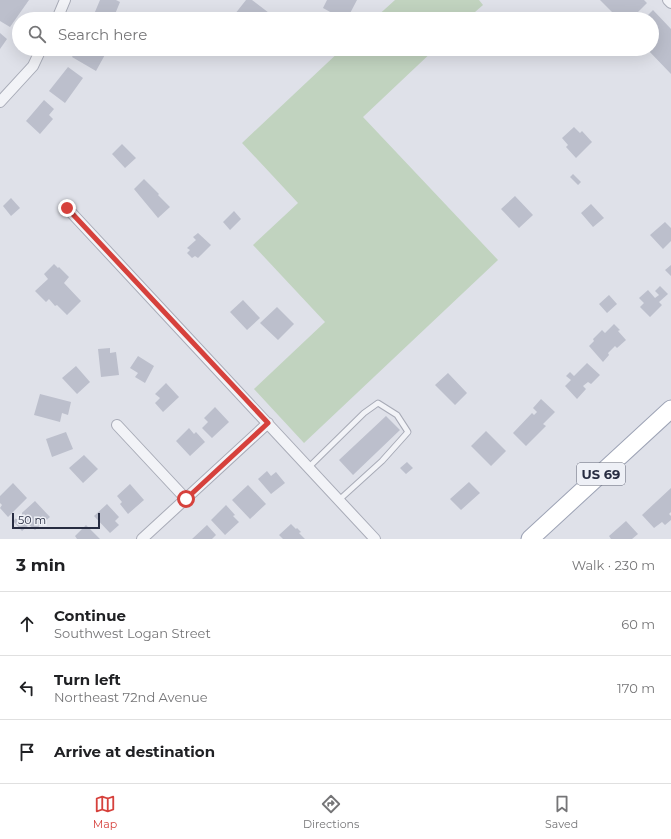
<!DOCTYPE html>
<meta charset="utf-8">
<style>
:root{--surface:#fff;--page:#f6f6f6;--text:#202124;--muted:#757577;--line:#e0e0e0;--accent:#d6413c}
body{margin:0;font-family:Montserrat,sans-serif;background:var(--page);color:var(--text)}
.scale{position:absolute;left:12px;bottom:10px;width:88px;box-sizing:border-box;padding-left:4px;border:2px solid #272c41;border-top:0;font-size:11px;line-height:14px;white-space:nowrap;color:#272c41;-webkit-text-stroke:3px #eef0f6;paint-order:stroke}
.stop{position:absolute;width:12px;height:12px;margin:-9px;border:3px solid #d6413c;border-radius:50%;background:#fff}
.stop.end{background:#d6413c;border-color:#fff;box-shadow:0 1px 4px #0008}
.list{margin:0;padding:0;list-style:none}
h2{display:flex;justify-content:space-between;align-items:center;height:52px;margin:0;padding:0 16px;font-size:17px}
h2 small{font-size:13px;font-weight:400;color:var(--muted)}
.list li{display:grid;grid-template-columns:26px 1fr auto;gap:12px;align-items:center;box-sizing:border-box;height:64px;padding:0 16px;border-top:1px solid var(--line)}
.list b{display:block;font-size:15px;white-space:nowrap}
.list p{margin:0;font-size:13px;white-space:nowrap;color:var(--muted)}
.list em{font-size:13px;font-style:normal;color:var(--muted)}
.icon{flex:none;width:22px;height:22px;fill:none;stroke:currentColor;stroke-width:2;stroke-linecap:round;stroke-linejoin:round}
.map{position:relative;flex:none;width:671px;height:539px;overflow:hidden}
.search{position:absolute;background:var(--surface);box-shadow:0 4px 16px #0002;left:12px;right:12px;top:12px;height:44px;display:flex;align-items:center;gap:10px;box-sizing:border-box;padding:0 14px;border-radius:22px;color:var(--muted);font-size:15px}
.sheet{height:244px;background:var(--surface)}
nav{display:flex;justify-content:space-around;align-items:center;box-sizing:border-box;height:56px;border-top:1px solid var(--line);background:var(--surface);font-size:11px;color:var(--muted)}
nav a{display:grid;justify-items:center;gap:2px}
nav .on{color:var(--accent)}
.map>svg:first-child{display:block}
.green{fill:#c1d3bf}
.building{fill:#bcbfcc}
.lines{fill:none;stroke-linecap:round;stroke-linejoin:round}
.service-casing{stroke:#a8abb7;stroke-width:7}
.minor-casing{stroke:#a8abb7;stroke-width:12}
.primary-casing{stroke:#9da3b5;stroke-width:19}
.service{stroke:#f2f3f7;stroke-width:5}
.minor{stroke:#f2f3f7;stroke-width:10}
.primary{stroke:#fff;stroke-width:17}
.route{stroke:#d6413c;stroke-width:5}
.labels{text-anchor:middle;stroke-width:4;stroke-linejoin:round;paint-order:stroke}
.shield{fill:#eef0f6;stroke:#636777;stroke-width:1}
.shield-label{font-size:13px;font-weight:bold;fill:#272c41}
</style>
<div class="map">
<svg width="671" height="539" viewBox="0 0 671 539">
<rect width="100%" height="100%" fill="#dfe1e9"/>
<path class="green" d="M395,0H479L483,5L467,19H374Z
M342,49H435L363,117L498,260L304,443L254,389L325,322L253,245L298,203L242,143Z"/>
<path class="building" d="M0,0H29L10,27L0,21Z
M100,0H116L120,2L113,19H92Z
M246,0H252L273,16L271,19H231Z
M327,0H357L347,19H343L323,8Z
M600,0H644L647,3L631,19H619Z
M653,10L671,29V74L647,49H652V19H644Z
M301,14L302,19H280V18Z
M0,33L7,39L0,49Z
M77,49H103L107,51L96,71L72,57Z
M68,67L83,78L65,103L49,91Z
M44,100L54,109L49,115L53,119L40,134L26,121Z
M574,127L580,133L582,131L592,142L576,158L566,147L568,145L562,138Z
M122,144L136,158L125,168L112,154Z
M573,174L581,182L578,185L570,177Z
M144,179L159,194L158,195L170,207L158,218L134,189Z
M515,196L533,215L519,228L501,209Z
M11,198L20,208L11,216L3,206Z
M591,204L604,218L593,227L581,213Z
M234,211L241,219L230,230L223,222Z
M665,222L671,228V241L663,249L650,235Z
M198,233L211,245L198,258L195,256L192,258L187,253L190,250L187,248L196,240L193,237Z
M54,264L58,268L59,267L69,277L64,283L81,301L67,315L57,305L55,306L49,299L46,302L35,291L48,279L44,274Z
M671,265V276L665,270Z
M660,286L668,294L659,302L662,305L650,317L640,307L644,303L639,298L648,290L655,298L659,295L655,291Z
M609,295L617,304L607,313L599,304Z
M243,300L260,318L247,330L230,312Z
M277,307L294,324L278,340L260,323Z
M614,324L620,330L618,331L626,340L617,348L615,346L608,353L609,355L603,362L589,346L594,341L593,339L602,330L605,333Z
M110,348V353L116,352L119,375L101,377L98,349Z
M138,356L154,366L145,383L135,377L138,373L130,368Z
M587,363L600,375L591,384L588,382L583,386L586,389L577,399L565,386L571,380L566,376L570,372L574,376Z
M76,366L90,382L77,394L62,378Z
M448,373L467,393L455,405L435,385Z
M166,383L179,397L163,412L155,403L160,398L155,394Z
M40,394L71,402L68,415L62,413L60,422L34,415Z
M541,399L555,412L543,424L546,426L526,446L513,433L532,413L534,415L537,412L533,408Z
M215,407L229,422L212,438L202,428L208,422L204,418Z
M386,416L400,430L353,475L339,460Z
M189,428L194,434L196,432L205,442L190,456L176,441Z
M486,431L506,451L491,466L471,446Z
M66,432L73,449L52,457L46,439Z
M84,455L98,469L83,483L69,468Z
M407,462L413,468L406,474L400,468Z
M267,471L271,476L276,472L285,483L271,494L258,479Z
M469,482L480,493L461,510L450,499Z
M13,483L27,498L8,517L0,508L2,505L0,503V496Z
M130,484L144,500L128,514L120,504L122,502L117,496Z
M248,485L266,504L250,519L232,500Z
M671,488V512L669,514L671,516V520L665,525L662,522L654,528L642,515Z
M35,501L50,517L35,530L29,525L22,531L13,521Z
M107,504L119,517L115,521L119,525L110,533L94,516Z
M226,505L235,515L233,516L239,522L225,535L211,520Z
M626,521L638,534L632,539H611L609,536Z
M291,524L296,529L297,528L301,532L299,533L305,539H283L279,535Z
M86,525L100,539H77L75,536Z
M207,525L216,535L212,539H192Z"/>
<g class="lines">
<g class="service-casing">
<path id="service" d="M309,467L364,413L378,403L397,415L408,432L382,461L339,500"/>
</g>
<g class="minor-casing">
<path id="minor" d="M668,0L671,3
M57,19L65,0
M0,102L33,66L41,49
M67,208L375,539
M117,425L186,499
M142,539L268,423"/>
</g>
<g class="primary-casing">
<path id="primary" d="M530,539L671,409"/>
</g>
<use href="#service" class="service"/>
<use href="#minor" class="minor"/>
<use href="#primary" class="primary"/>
</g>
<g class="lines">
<path class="route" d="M67,208L268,423L186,499"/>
</g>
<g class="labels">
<rect class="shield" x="577" y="463" width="48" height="22" rx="3"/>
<g class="shield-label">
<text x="601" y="479">US 69</text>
</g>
</g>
</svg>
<div class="scale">50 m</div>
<div class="stop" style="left:186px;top:499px"></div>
<div class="stop end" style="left:67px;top:208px"></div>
<div class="search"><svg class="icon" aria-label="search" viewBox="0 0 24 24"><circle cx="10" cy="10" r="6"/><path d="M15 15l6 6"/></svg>Search here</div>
</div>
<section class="sheet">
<h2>3 min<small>Walk · 230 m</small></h2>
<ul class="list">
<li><svg class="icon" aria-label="ahead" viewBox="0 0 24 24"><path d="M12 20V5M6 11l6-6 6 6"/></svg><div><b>Continue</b><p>Southwest Logan Street</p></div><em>60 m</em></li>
<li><svg class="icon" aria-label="left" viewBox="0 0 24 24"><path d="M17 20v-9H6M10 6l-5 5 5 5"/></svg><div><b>Turn left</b><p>Northeast 72nd Avenue</p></div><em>170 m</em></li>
<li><svg class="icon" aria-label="arrive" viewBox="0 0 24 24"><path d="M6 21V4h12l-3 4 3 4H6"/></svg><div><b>Arrive at destination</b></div></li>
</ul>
</section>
<nav>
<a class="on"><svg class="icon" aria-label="map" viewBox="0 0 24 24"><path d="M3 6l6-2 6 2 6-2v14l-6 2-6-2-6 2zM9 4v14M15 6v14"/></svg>Map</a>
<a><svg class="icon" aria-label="directions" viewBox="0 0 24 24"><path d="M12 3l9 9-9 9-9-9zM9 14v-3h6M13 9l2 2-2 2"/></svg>Directions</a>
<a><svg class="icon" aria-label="saved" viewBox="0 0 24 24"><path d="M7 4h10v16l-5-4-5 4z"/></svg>Saved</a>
</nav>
